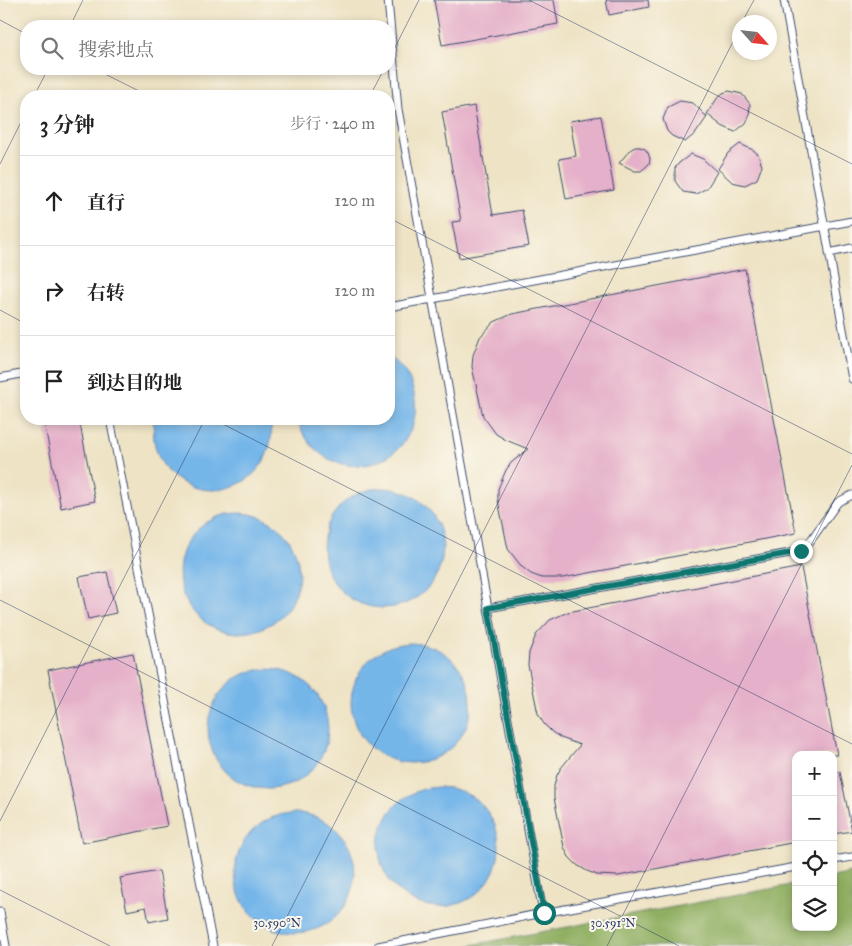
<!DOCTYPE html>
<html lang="zh">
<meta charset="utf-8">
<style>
:root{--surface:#fff;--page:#f2f2f2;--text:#222;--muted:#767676;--line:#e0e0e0}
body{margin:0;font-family:"IM FELL Great Primer","Noto Serif SC",serif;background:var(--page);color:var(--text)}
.controls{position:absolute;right:15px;bottom:15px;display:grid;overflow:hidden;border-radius:10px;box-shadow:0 2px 8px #0003}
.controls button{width:45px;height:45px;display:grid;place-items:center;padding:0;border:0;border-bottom:1px solid var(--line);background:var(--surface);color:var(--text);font:25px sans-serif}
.compass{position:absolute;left:732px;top:15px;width:45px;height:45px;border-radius:50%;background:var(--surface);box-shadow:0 2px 8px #0003;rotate:117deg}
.stop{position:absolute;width:15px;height:15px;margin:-11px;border:4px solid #0f766e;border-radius:50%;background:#fff}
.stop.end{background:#0f766e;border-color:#fff;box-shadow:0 1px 5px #0008}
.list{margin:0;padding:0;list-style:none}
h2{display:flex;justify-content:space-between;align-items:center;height:65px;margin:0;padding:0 20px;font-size:21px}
h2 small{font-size:16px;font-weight:400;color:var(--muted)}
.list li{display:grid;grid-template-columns:32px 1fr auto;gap:15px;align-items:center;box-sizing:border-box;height:90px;padding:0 20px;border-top:1px solid var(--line)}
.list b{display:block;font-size:19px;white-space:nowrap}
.list em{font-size:16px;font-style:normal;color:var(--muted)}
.icon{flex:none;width:28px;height:28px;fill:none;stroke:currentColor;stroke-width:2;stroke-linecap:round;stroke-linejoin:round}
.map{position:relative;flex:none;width:852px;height:946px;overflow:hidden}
.search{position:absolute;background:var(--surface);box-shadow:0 2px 8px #0003;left:20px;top:20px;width:375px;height:55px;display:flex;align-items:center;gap:12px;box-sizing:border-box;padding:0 18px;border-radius:20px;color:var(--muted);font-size:19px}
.panel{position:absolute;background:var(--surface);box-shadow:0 2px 8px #0003;left:20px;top:90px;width:375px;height:335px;border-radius:20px}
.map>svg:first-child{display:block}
.forest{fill:#90af62;stroke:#566f60}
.water{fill:#74b6e9;stroke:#4872a4}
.building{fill:#e5b0c9}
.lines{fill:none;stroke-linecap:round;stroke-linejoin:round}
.lane-casing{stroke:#3b4a6d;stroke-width:9}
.lane{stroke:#fff;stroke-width:7}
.route{stroke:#0f766e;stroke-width:6}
.ticks{fill:none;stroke:#1b2f5e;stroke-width:1;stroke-opacity:0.45}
.ticks-label{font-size:12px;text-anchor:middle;fill:#1b2f5e;stroke:#fbf7ec;stroke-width:4;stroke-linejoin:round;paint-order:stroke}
</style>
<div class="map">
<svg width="852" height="946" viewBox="0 0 852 946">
<rect width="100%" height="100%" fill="#fbf7ec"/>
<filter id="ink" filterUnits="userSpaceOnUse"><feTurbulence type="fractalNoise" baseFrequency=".02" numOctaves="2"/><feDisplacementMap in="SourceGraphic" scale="10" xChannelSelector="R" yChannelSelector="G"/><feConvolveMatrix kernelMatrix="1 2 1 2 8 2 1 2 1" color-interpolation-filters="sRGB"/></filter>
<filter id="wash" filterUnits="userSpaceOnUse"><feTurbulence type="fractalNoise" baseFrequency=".0096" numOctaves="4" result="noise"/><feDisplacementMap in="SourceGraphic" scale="20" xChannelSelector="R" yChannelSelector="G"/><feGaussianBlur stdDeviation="1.12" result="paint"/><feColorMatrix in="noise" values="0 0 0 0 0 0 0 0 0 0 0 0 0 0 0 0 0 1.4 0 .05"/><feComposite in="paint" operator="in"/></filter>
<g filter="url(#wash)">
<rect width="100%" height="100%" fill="#eee3c5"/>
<path class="forest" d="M852,873V946H466L796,884V927H833V877Z"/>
<path class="water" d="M389,356C404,367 413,381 415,400C422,469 323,496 297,419H389Z
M154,419H271C281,513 143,514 154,419Z
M323 548a60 60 0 1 1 120 0a60 60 0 1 1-120 0Z
M179 573a60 60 0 1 1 120 0a60 60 0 1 1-120 0Z
M351 703a60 60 0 1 1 120 0a60 60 0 1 1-120 0Z
M208 729a60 60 0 1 1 120 0a60 60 0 1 1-120 0Z
M379 847a60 60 0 1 1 120 0a60 60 0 1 1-120 0Z
M235 873a60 60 0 1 1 120 0a60 60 0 1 1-120 0Z"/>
<g id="blocks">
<path class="building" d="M434,0H554L558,24L442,45Z
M606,0H648L649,7L609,15Z
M729,91L742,94L750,104L749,117L746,123L735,132L722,126L707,114L718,97L723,93Z
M680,101L693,103L707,117L696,133L685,142L672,136L667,131L663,119L668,107Z
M474,106L493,215L522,210L529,246L459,258L452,222L461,221L442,112Z
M601,116L614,190L566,199L559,159L576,156L570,121Z
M740,144L753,150L758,154L762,166L757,179L745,185L732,182L718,169L728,153Z
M635,147H640L645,149L648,153L650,159L649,164L641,171H635L619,163L630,150Z
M691,154L703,159L717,172L707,188L696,194L683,192L675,181V168L679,163Z
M745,269L796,533L563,578H542L531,574L522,567L508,549L498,500V489L506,470L511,463L528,449L506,440L496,434L483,416L472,367L473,355L480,337L494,322L512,314Z
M58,419H79L95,501L61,508L44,422Z
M801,567L837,755H796V842L618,876L597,875L587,871L577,865L569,857L564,847L554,798V786L557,775L561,768L580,745L561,738L552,732L544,724L538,714L528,665L529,653L536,635L550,620L568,612Z
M107,572L116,613L88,619L79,577Z
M133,653L167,826L82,843L48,670Z
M840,772L852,831L833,834V773Z
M159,871L168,918L149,922L146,907L127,911L120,878Z"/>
</g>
</g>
<g filter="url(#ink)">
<use href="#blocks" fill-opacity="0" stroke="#3b4a6d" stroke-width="1"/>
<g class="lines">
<g class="lane-casing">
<path id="lane" d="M388,0L398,109L543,913
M784,0L852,379
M829,253L852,248
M389,307L852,221
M0,378L26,373
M110,419L213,946
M488,608L801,551L806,547L838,502L852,495
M833,860L852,857
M0,912L6,946
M378,946L543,913L796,867"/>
</g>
<use href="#lane" class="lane"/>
</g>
</g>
<g class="lines" filter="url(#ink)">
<path class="route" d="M544,913L488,608L801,551"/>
</g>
<path class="ticks" d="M529,0L852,164M0,20L26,34M742,22L754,0M70,26L83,0M389,59L419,0M95,69L149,96M34,96L48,69M370,96L384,69M0,164L26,112M389,218L852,454M0,310L26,324M213,419L852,744M0,600L679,946M0,821L205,419M0,890L110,946M272,946L740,28M607,946L852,465"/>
<g class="ticks-label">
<text x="277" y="927">30.590°N</text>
<text x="613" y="927">30.591°N</text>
</g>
</svg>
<div class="controls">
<button>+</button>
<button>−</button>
<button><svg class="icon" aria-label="locate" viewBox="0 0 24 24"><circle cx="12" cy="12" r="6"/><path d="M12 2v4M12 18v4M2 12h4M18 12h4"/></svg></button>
<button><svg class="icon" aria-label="layers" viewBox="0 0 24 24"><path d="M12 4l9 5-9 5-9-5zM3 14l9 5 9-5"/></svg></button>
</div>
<svg class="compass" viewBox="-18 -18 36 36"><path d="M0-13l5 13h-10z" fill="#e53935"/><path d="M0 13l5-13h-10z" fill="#767676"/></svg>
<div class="stop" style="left:544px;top:913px"></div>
<div class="stop end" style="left:801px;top:551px"></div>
<div class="search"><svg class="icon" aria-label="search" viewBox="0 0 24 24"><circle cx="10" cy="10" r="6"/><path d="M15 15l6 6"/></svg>搜索地点</div>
<section class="panel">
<h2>3 分钟<small>步行 · 240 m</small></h2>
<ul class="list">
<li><svg class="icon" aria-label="ahead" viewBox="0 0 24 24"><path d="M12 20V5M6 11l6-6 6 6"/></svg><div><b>直行</b></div><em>120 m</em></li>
<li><svg class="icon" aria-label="right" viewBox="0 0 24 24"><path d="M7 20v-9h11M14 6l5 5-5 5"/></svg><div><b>右转</b></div><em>120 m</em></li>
<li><svg class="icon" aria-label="arrive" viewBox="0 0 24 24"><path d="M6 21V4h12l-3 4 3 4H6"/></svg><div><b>到达目的地</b></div></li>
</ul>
</section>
</div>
